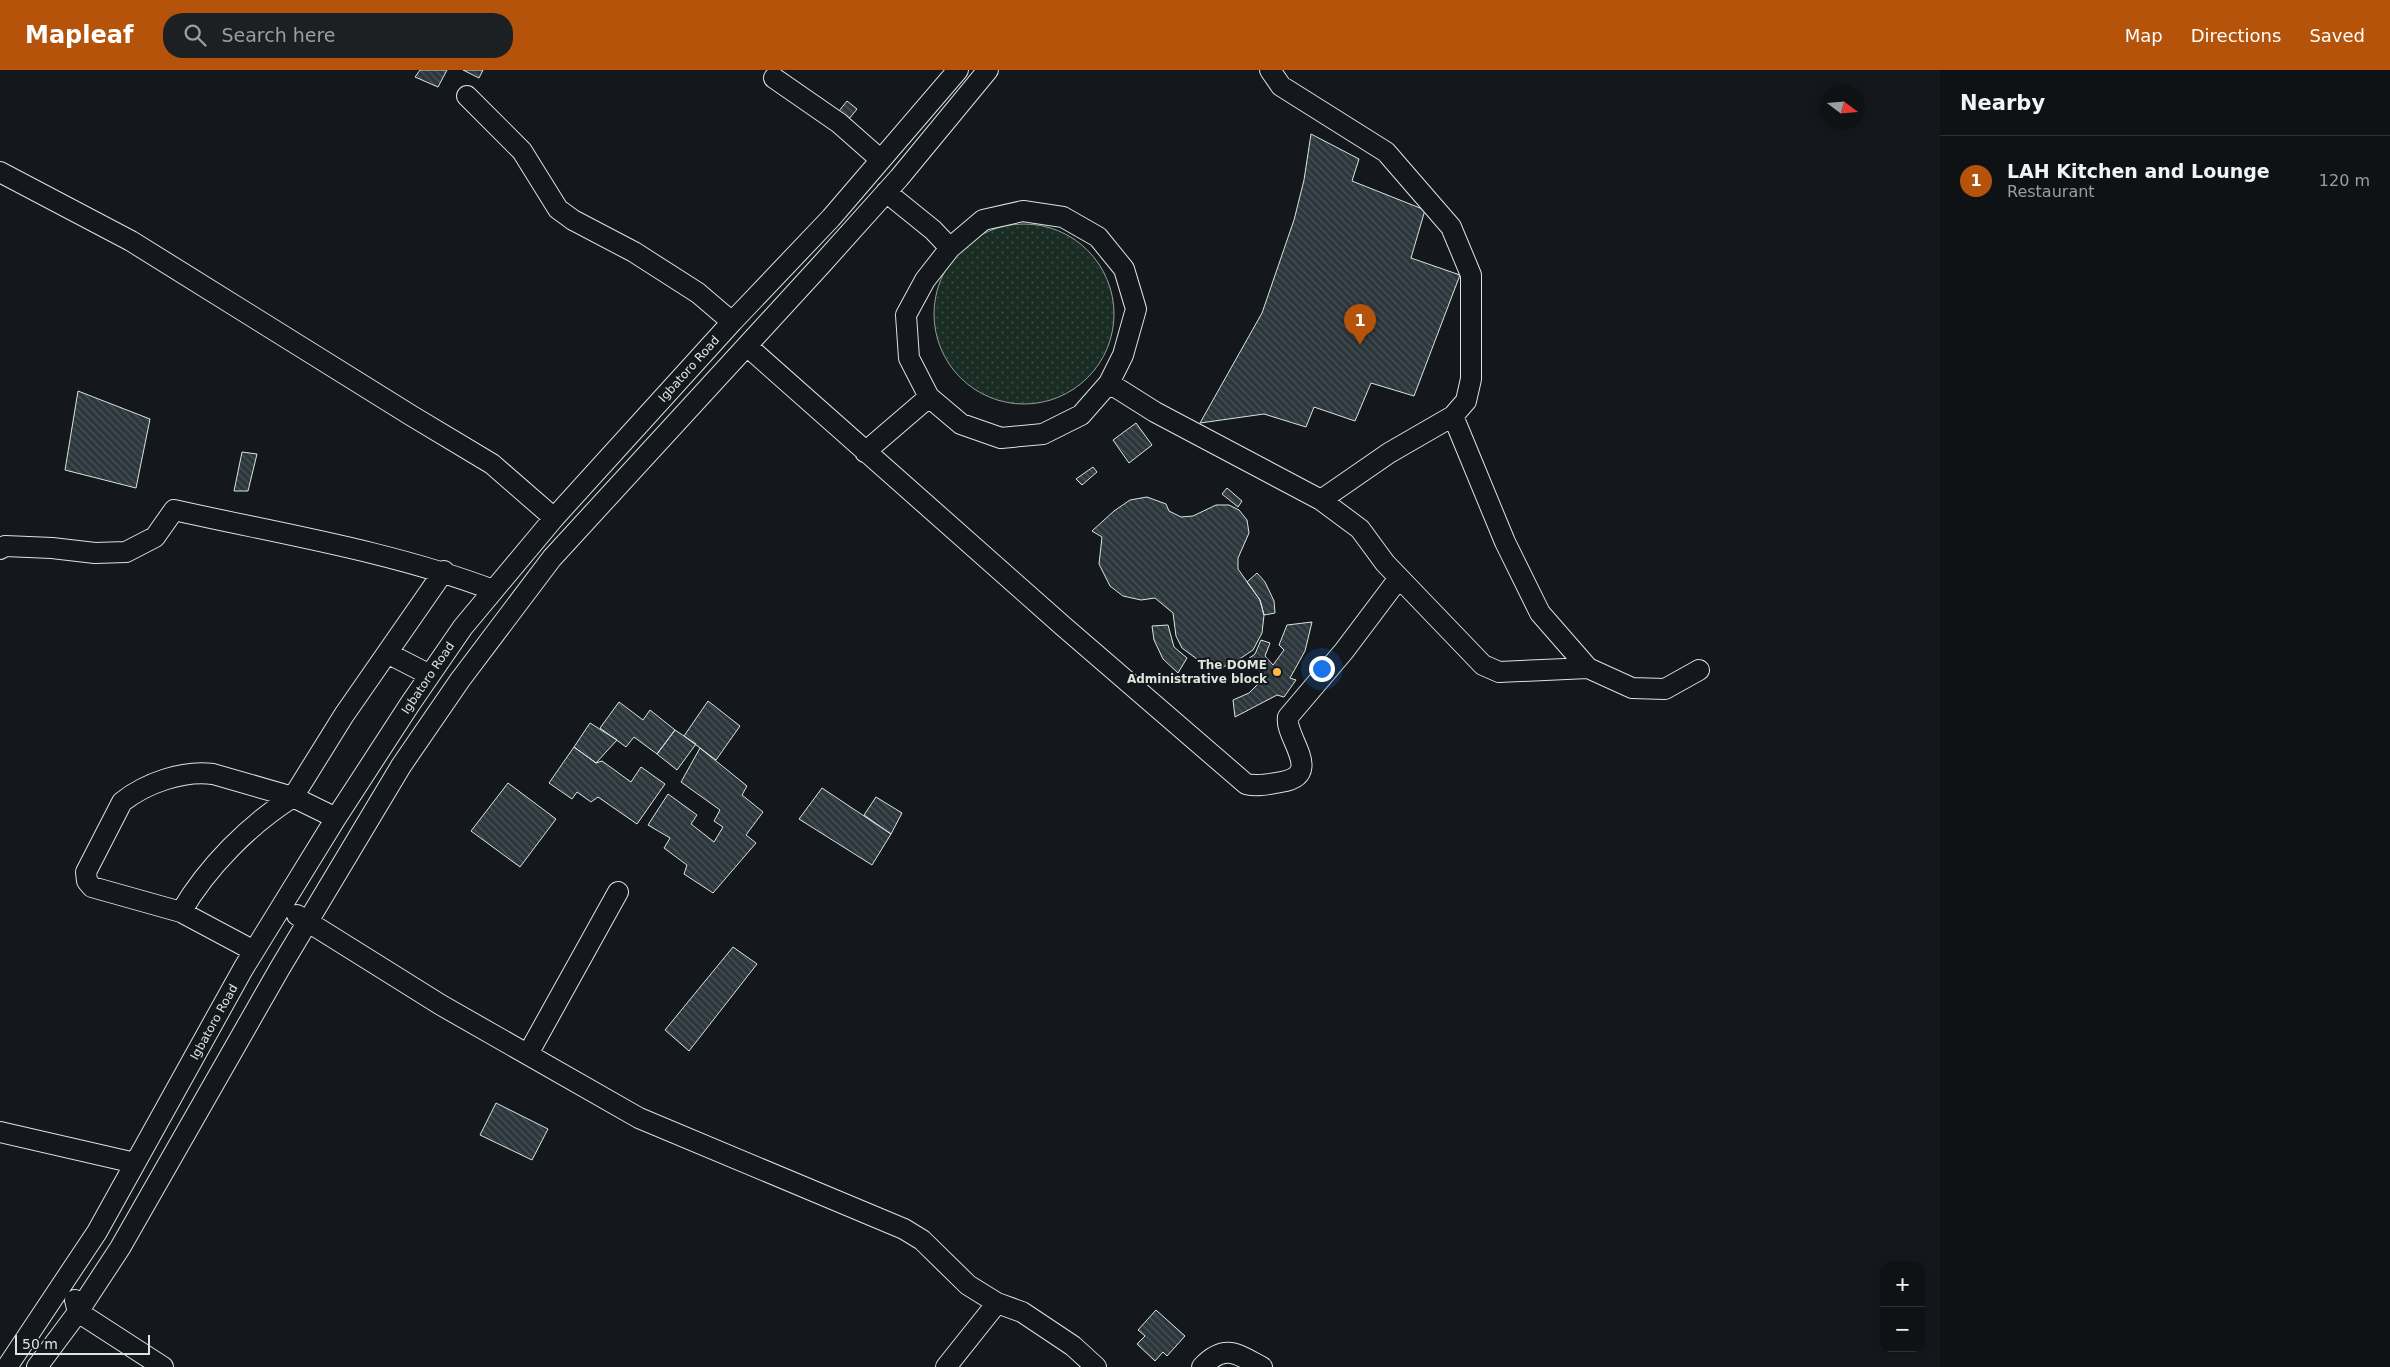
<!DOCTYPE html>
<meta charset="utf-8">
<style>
:root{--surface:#0f1215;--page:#1d2022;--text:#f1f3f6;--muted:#9b9ea0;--line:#2f3234;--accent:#b45309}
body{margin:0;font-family:"DejaVu Sans",sans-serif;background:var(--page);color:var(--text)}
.controls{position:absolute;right:15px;bottom:15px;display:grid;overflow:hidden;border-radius:10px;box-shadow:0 2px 12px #0003}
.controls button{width:45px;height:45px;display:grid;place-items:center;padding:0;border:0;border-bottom:1px solid var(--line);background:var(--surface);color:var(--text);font:25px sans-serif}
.compass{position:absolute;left:1820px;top:15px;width:45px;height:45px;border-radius:50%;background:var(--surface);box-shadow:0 2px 12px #0003;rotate:106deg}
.scale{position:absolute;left:15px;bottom:12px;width:135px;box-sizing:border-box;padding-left:5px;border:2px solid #d8e6dc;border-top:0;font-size:14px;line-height:18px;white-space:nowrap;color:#d8e6dc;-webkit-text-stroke:4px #14181c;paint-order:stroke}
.you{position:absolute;left:1321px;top:598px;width:18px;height:18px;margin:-12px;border:4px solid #fff;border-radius:50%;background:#1a73e8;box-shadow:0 0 0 8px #1a73e833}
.badge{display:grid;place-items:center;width:32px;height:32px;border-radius:50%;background:var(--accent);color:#fff;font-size:16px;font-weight:700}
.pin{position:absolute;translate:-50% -41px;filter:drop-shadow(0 1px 2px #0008)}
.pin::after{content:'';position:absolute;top:26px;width:18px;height:15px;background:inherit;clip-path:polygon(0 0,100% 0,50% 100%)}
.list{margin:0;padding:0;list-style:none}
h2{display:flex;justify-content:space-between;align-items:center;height:65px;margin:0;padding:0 20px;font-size:21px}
h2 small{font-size:16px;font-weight:400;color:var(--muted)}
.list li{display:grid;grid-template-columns:32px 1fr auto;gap:15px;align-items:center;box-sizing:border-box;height:90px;padding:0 20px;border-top:1px solid var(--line)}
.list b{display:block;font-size:19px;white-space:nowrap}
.list p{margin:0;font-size:16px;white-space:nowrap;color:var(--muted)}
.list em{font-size:16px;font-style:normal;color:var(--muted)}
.icon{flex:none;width:28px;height:28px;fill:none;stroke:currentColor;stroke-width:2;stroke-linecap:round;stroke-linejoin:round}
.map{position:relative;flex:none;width:1940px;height:1297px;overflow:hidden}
header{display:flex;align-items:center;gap:30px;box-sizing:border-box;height:70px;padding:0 25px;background:var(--accent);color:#fff}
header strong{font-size:24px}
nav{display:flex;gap:28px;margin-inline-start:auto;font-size:18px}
.search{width:350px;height:45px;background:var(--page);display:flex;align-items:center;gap:12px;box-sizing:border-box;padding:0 18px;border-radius:20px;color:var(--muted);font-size:19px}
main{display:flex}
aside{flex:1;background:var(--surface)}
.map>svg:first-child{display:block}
.grass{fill:url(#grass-dots);stroke:#939e99}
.building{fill:url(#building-back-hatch);stroke:#d8e6dc}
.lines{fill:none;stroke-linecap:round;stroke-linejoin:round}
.minor-casing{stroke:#d8e6dc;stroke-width:22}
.minor{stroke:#14181c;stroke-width:20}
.poi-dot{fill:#ffb74d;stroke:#14181c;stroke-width:2}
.labels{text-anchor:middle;stroke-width:4;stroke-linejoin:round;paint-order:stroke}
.street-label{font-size:12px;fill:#d8e6dc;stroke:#14181c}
.poi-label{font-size:12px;font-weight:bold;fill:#d8e6dc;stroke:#14181c;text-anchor:end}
</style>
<header>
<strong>Mapleaf</strong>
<div class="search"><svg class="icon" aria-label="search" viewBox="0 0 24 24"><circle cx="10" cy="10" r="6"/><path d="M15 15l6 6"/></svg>Search here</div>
<nav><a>Map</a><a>Directions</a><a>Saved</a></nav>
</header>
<main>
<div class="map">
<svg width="1940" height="1297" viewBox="0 0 1940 1297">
<defs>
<pattern id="grass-dots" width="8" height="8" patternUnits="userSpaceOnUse" patternTransform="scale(1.25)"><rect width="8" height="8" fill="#1a2d24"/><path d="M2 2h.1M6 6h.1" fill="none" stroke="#3b4b43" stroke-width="1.8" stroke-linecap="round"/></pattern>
<pattern id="building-back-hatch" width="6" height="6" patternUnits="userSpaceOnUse" patternTransform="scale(1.25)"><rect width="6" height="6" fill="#2c363c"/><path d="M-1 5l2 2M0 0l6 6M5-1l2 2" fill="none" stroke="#4a5358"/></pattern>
</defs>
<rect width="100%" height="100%" fill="#14181c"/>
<path class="grass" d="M934 244a90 90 0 1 1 180 0a90 90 0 1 1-180 0Z"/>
<path class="building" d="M420,0H447L438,17L415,7Z
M463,0H483L479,8Z
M847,31L857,39L849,49L839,41Z
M1311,64L1359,89L1352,111L1425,140L1411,188L1460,205L1414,326L1371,313L1355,351L1314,337L1306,357L1264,344L1200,353L1262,243L1294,150L1304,110Z
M78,321L150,349L136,418L65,400Z
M1136,353L1152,375L1129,393L1113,370Z
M242,382L257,384L248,421H234Z
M1093,397L1097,402L1082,415L1076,409Z
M1227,418L1242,431L1238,437L1222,424Z
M1147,427L1166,434L1169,441L1181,447L1193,446L1216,435H1229L1239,440L1247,450L1249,463L1238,488V499L1260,530L1264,545L1262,563L1253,580L1238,590L1223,597L1205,595L1182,578L1176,566L1173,543L1155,528L1141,530L1123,526L1110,516L1099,494L1102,467L1092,461L1114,441L1130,430Z
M1257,503L1265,512L1274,531L1275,543L1264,545L1260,530L1247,512Z
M1312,552L1305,581L1290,608L1296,610L1284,627L1277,625L1235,647L1233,630L1249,623L1265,607L1253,594L1245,598L1241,594L1255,584L1261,570L1270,573L1265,586L1273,595L1284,580L1279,575L1287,555Z
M1168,555L1174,577L1187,588L1178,603L1163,589L1154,570L1152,556Z
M708,631L740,656L716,690L684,666Z
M619,632L643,650L650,640L675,660L657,684L634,667L626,677L600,658Z
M590,653L617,670L596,693L574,677Z
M675,660L696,674L677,700L657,684Z
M574,677L596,693L602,691L631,712L641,697L665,714L637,754L598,727L591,732L577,722L572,729L549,713Z
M700,678L747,716L742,725L763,742L746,765L756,773L713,823L684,804L687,795L664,778L670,768L648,755L668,724L697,745L691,754L714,772L723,757L714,751L720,740L681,712Z
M508,713L556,749L520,797L471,761Z
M822,718L891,764L872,795L799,749Z
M876,727L902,743L891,764L864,745Z
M733,877L757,894L689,981L665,960Z
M496,1033L548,1059L532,1090L480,1065Z
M1156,1240L1185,1266L1167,1286L1163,1282L1155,1291L1137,1274L1145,1266L1138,1260Z"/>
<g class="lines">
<g class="minor-casing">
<path id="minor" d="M1270,0L1281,16L1386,82L1451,157L1471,205V309L1466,331L1453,346L1389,383L1321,430
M774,8L839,53L881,90
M467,26L522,81L558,139L573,150L634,182L698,223L732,252
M0,102L131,171L412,346L492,394L554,448
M886,122L933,160L950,178
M1023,141L1063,147L1098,167L1124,199L1136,239L1123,285L1109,313L1081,345L1043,364L1001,368L961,354L929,327L909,288L906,245L925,210L950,178L983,150Z
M747,276L1063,556L1246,714C1258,717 1269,714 1281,712C1325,705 1284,667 1288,647L1344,581L1399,508
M1109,313L1155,342L1321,430L1360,459L1385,493L1483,595L1499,602L1588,598L1632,618L1665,619L1699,600
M1453,346L1505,472L1540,543L1588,598
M865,382L929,327
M0,479L5,476L52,478L95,483L126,482L155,467L174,440C281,464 390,481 493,520
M387,583L430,605
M336,748L293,727L344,645L444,501
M181,842C207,797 250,754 293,727L213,704C183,700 146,713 122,732L86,802L87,811L92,817L181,842L254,881
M297,845L441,935L639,1048L904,1159L922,1170L968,1215L997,1233L1022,1242L1073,1276L1096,1297
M528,984L618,822
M0,1062L135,1093
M75,1230L78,1242L163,1297
M7,1297L97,1162L243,899L336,748L410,634L463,557L554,448L732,252L831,148L958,0
M37,1297L78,1242L120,1178L280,898L401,696L460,610L552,488L820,196L899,108L988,0
M946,1297L997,1233
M1202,1297C1225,1273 1237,1284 1262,1297"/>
</g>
<use href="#minor" class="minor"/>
</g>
<circle class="poi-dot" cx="1277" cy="602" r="5"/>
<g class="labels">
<g class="street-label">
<text transform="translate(689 299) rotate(-48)" y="4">Igbatoro Road</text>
<text transform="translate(428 608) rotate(-56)" y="4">Igbatoro Road</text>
<text transform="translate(214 952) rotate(-61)" y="4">Igbatoro Road</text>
</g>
<g class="poi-label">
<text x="1267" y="599">The DOME<tspan x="1267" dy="14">Administrative block</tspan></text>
</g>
</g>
</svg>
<div class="controls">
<button>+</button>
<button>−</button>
</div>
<svg class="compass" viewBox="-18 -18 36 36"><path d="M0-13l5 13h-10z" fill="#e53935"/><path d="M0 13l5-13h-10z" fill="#9b9ea0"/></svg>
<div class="scale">50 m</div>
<div class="you"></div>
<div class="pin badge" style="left:1360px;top:275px">1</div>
</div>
<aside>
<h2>Nearby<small></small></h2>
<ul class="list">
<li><span class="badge">1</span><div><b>LAH Kitchen and Lounge</b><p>Restaurant</p></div><em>120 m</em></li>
</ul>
</aside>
</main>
